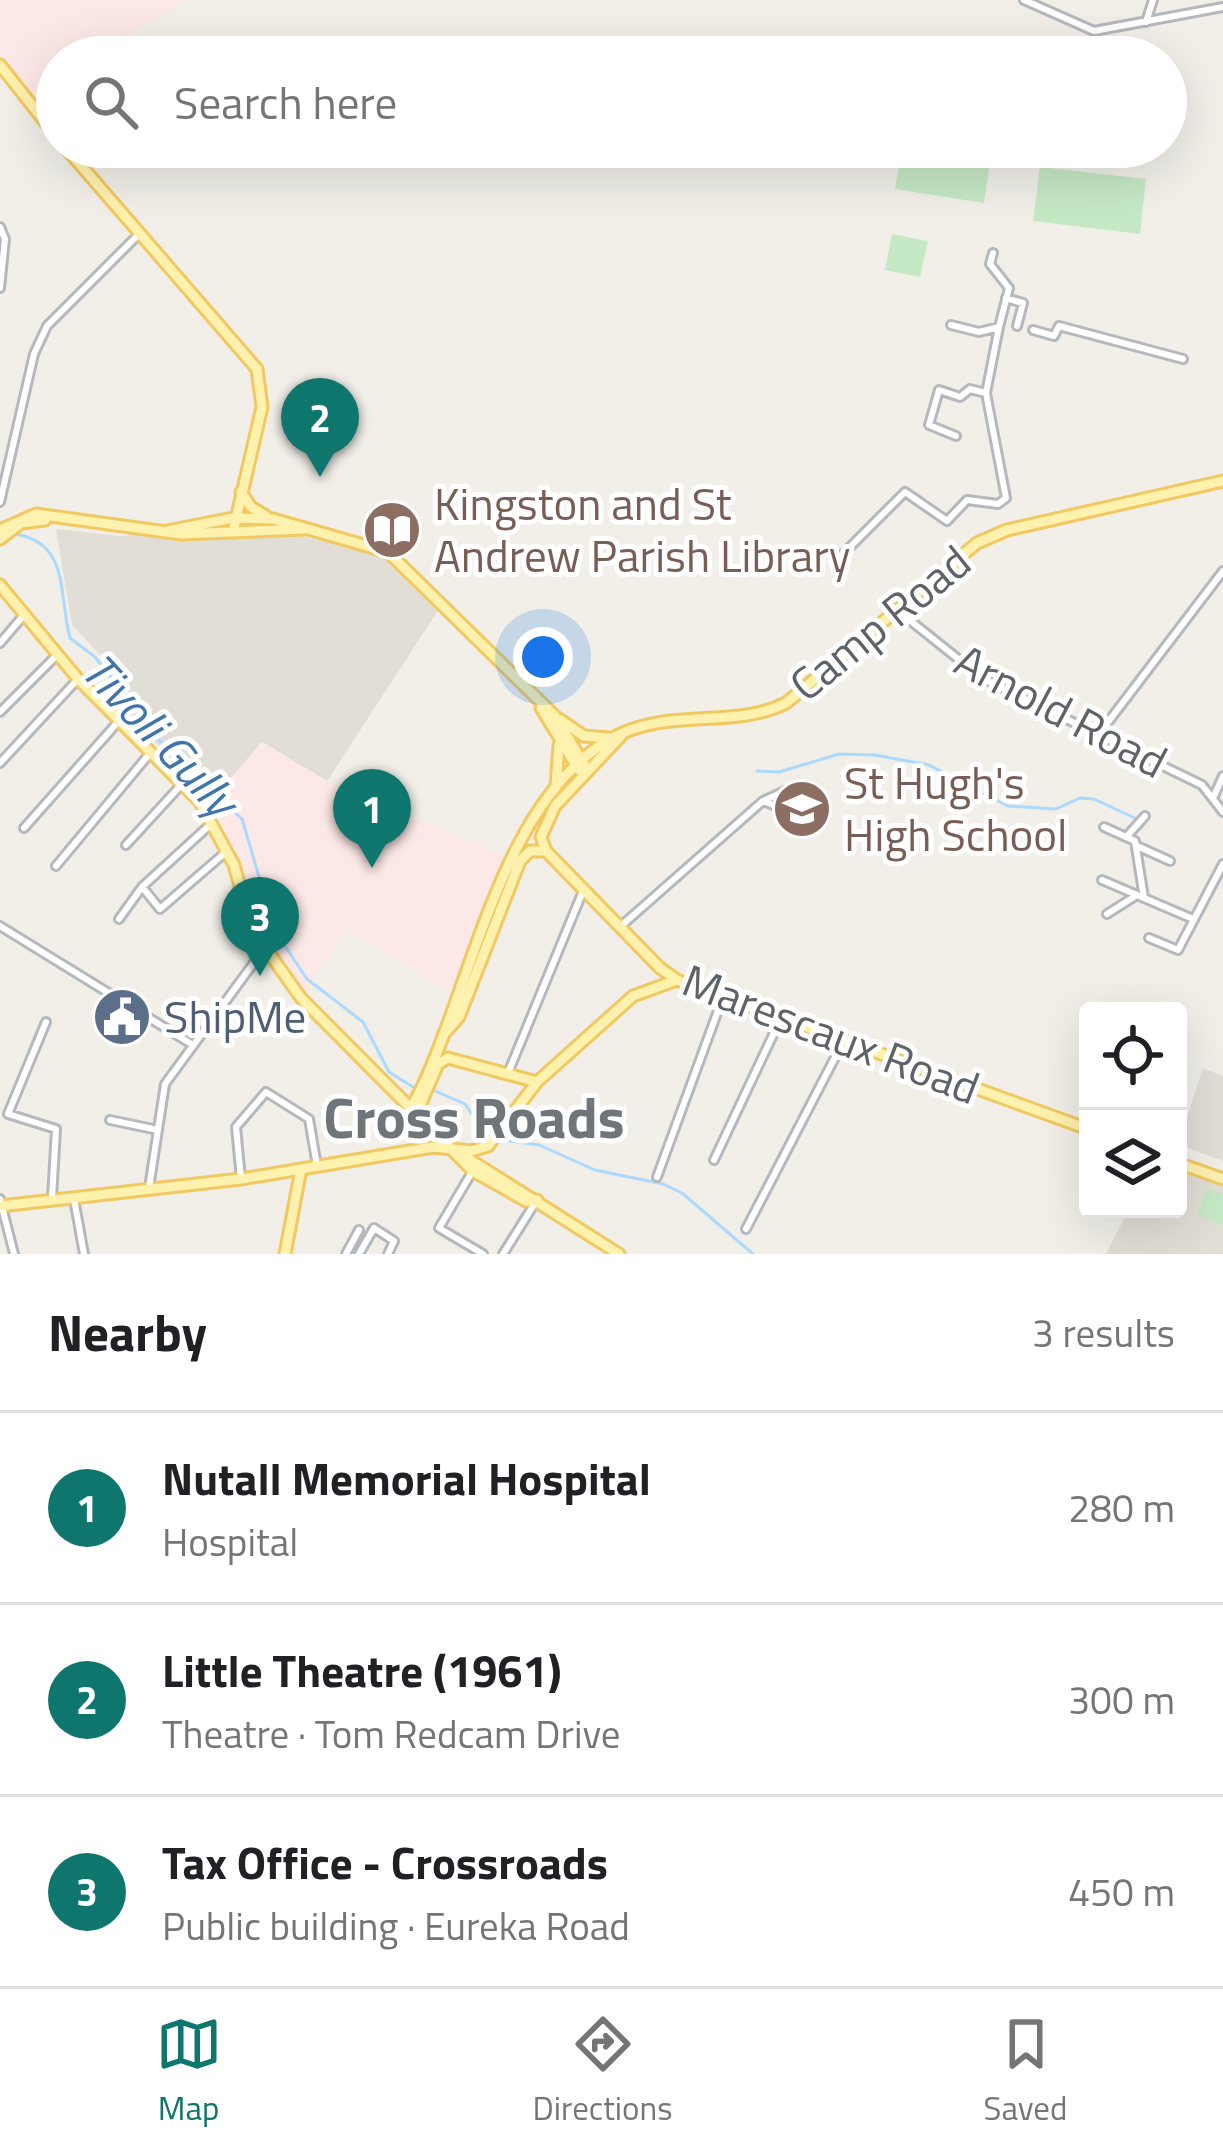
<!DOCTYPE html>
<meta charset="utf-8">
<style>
:root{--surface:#fff;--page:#f2f2f2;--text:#202124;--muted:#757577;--line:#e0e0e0;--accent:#0f766e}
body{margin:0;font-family:"Titillium Web",sans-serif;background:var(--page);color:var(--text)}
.controls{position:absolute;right:36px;bottom:36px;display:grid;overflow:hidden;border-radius:12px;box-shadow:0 12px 48px #0002}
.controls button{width:108px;height:108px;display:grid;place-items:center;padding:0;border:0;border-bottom:3px solid var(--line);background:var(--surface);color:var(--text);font:60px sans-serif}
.you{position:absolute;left:543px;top:657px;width:42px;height:42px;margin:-30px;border:9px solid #fff;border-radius:50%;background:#1a73e8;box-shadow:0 0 0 18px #1a73e833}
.badge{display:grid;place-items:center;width:78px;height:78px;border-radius:50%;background:var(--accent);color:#fff;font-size:39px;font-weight:700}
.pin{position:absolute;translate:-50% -99px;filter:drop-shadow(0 3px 6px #0008)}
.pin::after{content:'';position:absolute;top:63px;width:42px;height:36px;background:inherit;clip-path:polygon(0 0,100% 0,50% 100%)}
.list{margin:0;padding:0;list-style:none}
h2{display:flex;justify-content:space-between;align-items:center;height:156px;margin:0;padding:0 48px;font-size:51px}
h2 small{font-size:39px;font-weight:400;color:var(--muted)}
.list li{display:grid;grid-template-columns:78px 1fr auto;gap:36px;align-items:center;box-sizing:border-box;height:192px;padding:0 48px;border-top:3px solid var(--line)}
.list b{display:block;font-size:45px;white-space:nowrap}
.list p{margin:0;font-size:39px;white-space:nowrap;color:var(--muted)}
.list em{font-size:39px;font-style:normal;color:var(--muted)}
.icon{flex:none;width:66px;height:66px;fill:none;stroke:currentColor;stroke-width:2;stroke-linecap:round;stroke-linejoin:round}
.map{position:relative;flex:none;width:1223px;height:1254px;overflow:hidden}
.search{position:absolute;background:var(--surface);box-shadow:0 12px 48px #0002;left:36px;right:36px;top:36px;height:132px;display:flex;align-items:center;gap:30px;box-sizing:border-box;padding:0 42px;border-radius:66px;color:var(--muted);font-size:45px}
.sheet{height:732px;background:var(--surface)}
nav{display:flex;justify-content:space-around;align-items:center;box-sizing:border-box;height:168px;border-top:3px solid var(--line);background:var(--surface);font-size:33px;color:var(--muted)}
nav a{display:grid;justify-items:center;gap:6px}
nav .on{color:var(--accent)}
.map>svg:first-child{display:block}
.education{fill:#e1ded6}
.medical{fill:#fce8e6}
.pitch{fill:#c5e8c5}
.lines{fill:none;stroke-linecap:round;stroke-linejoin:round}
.stream{stroke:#aadaff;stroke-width:3}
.minor-casing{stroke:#b5b8bc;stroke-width:12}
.major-casing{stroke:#f2c960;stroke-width:15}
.minor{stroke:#fff;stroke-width:6}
.major{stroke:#fff2af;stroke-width:9}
.labels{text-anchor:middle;stroke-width:10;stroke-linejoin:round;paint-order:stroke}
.education-label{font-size:45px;fill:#785e54;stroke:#fff;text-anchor:start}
.street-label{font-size:45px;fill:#5f6368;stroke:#fff}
.service-label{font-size:45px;fill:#4e5e75;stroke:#fff;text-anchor:start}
.water-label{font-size:48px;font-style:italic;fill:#4174aa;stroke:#fff}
.district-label{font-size:57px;font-weight:bold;fill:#70757a;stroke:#fff}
</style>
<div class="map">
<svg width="1223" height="1254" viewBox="0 0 1223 1254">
<rect width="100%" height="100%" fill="#f1efe8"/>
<path class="education" d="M263,528L373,551L399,567L439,609L327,781L262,742L211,801L112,696L125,681L72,625L56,529L119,536Z
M1203,1068L1223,1076V1161L1178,1144Z
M1178,1169L1223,1186V1254H1106L1129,1209H1178Z"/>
<path class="medical" d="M0,0H188L122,39L111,57H57V114L48,120L0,56Z
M262,742L327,781L508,856L453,993L348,930L306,992L281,969L266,944L246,879L211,801Z"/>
<path class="pitch" d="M902,147L992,149L984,203L895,189Z
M1037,147H1147L1145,162L1037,153Z
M1040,167L1146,179L1140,234L1033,221Z
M892,234L928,241L920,277L885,270Z
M1207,1188L1223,1194V1225L1197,1215Z"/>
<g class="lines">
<path class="stream" d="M16,534C70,544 58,593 70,638L95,657L169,752L242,819L275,931L307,979L363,1022L389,1072L418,1090
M757,771L779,772L839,754L875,755L929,765L1008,806L1056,809L1080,798L1094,799L1139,820
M433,1090L465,1104L488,1138L539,1145L595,1170L663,1184L682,1193L753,1254"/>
<g class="minor-casing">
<path id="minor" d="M1024,0L1094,31L1223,7
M1146,22L1153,0
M0,227L5,239L0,288
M993,253L990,264L1009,288L999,327
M1006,298L1023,303L1017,326
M951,325L979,332L999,327L986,393
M1033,330L1054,336L1059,326L1183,359
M0,502L34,354L47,326L137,236
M841,556L905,492L947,521L967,500L998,504L1006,498L986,393L970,389L960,397L939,390L929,425L956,436
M897,610L982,678L1202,785L1223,812
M0,643L24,615
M0,712L57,655
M1099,734L1223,571
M0,763L78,679
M1214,796L1223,776
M1104,827L1135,841L1144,898
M24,828L118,722
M1128,835L1145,816
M126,845L182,784
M1137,846L1170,861
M56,866L151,752
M1102,880L1193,919
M143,888L160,909L227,851
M1107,914L1137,895
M119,919L142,887L212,823
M0,926L193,1045
M621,926L763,801L787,790L803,799L791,812L763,801
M1149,938L1178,950L1223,864
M46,1022L8,1114L56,1129L52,1198
M508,1073L583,891
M110,1120L158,1130
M714,1160L781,1018
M472,1172L439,1228L483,1254
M657,1177L723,997
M241,1179L236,1127L266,1092L309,1119L317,1166
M149,1188L165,1084L264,949
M0,1199L14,1254
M74,1199L84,1254
M746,1229L843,1042
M346,1254L359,1230
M359,1254L374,1228L394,1241L388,1254
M503,1254L535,1203"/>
</g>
<g class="major-casing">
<path id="major" d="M0,65L57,137
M65,147L257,369L262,407L234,528
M241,492L251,507L266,516
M0,530L36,514L181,534L304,529
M167,531L233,518L273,519L388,552L555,716L585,766
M0,539L21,523L45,520
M0,585L78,679L199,801L234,865L252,929L301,998L473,1171L526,1201L537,1200
M541,708L579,770
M559,719L584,736L609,738
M621,736L555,806L541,837L546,851L660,968L677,980L1088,1129
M556,787L559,745
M443,1035L459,1017L520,861L530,851H546
M448,1058L537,1082L633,996L677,980
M421,1103L438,1064L448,1058
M413,1105C471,997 496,806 609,740C666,706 733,730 786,703L977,543L1007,530L1223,481
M461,1154L619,1254
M1178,1163L1223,1179
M0,1206L241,1179L433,1147L471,1151L488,1146L537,1082
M285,1254L301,1169"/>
</g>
<use href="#minor" class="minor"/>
<use href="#major" class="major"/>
</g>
<defs>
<g id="library-disc" transform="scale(3)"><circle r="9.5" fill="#8d6e63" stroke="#fff"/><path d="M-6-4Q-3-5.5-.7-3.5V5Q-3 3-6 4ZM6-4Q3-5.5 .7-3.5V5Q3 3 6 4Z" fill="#fff"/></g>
<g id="school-disc" transform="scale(3)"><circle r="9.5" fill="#8d6e63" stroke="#fff"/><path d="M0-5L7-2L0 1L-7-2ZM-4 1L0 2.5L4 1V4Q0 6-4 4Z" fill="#fff"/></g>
<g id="civic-disc" transform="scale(3)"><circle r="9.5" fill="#5c6f8a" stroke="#fff"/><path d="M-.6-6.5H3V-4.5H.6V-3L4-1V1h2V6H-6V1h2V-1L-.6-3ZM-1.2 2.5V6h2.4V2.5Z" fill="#fff"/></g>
</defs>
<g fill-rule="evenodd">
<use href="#library-disc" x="392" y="530"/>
<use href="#school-disc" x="802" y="809"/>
<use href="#civic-disc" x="122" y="1017"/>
</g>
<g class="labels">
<g class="education-label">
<text x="434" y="520">Kingston and St<tspan x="434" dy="52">Andrew Parish Library</tspan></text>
<text x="844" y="799">St Hugh's<tspan x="844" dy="52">High School</tspan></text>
</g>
<g class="street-label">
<text transform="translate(880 623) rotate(-39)" y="16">Camp Road</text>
<text transform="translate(1061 711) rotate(28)" y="16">Arnold Road</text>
<text transform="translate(831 1034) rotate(21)" y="16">Marescaux Road</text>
</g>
<g class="service-label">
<text x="164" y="1033">ShipMe</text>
</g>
<g class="water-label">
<text transform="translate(160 735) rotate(47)" y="17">Tivoli Gully</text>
</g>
<g class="district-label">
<text x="474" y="1138">Cross Roads</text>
</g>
</g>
</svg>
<div class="controls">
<button><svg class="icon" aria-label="locate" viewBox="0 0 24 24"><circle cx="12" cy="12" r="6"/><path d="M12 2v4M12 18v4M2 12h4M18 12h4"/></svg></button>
<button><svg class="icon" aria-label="layers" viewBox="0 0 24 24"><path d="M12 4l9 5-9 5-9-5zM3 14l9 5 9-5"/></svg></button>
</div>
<div class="you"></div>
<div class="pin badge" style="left:372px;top:868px">1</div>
<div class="pin badge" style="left:320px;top:477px">2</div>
<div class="pin badge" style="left:260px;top:976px">3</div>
<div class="search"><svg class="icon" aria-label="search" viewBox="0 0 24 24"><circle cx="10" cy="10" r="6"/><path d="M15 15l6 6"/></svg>Search here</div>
</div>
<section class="sheet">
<h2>Nearby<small>3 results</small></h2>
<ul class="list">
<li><span class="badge">1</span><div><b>Nutall Memorial Hospital</b><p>Hospital</p></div><em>280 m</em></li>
<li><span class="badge">2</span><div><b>Little Theatre (1961)</b><p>Theatre · Tom Redcam Drive</p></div><em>300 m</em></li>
<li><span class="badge">3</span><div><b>Tax Office - Crossroads</b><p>Public building · Eureka Road</p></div><em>450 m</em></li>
</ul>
</section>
<nav>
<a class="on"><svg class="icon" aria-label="map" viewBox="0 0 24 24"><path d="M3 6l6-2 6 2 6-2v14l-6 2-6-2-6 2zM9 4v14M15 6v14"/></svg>Map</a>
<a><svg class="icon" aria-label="directions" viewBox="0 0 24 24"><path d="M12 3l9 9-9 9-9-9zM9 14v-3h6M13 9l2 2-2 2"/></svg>Directions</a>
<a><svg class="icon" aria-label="saved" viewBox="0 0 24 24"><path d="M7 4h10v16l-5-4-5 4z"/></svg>Saved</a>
</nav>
